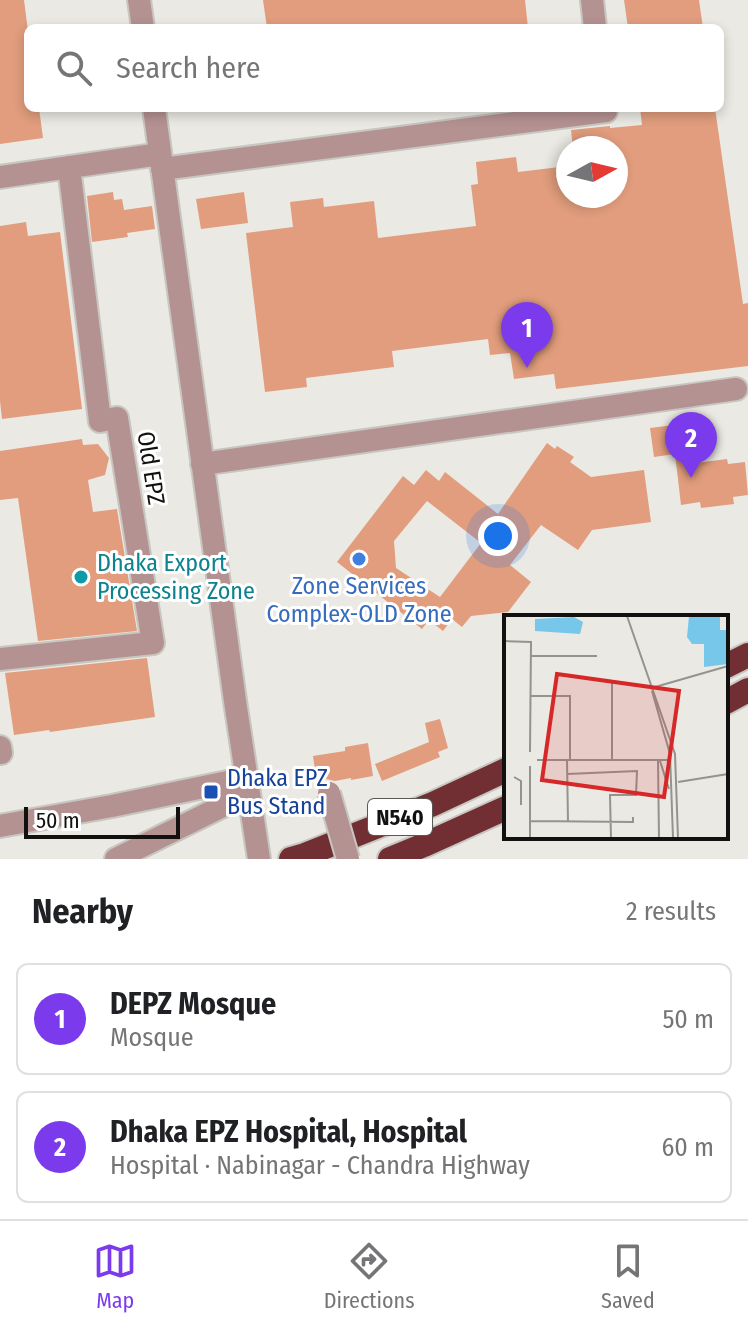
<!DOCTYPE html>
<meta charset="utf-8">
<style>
:root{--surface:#fff;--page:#f2f2f2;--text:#202124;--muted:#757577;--line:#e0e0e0;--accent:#7c3aed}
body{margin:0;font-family:"Fira Sans Condensed",sans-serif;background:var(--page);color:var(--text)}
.compass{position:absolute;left:556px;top:136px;width:72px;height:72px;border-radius:50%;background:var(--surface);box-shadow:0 4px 12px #0003;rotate:82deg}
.scale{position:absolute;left:24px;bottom:20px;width:156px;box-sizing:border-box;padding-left:8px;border:4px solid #12110f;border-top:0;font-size:22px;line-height:28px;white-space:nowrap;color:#12110f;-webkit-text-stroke:6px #fff;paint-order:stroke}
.you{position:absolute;left:498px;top:536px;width:28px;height:28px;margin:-20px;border:6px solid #fff;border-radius:50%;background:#1a73e8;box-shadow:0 0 0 12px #1a73e833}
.badge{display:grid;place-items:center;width:52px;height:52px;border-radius:50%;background:var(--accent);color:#fff;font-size:26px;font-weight:700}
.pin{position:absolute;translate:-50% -66px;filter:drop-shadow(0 2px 4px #0008)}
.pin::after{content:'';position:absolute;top:42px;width:28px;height:24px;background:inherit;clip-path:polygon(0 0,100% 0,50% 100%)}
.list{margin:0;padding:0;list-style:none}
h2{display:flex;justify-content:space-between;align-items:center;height:104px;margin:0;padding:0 32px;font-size:34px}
h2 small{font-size:26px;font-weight:400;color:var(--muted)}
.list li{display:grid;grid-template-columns:52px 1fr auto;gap:24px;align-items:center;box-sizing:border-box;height:112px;margin:0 16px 16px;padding:0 16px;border:2px solid var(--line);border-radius:12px}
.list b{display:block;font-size:30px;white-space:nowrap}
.list p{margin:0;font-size:26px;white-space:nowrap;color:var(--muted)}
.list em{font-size:26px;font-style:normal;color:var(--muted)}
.icon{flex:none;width:44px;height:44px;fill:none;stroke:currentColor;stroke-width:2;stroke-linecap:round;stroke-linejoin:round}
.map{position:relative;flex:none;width:748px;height:859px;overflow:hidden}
.search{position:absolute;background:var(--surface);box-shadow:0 4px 12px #0003;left:24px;right:24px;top:24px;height:88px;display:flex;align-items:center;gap:20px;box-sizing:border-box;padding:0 28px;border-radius:12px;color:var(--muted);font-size:30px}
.sheet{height:360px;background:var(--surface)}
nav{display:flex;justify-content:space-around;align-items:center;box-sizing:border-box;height:112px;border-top:2px solid var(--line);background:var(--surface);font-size:22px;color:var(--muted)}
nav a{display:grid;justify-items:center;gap:4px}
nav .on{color:var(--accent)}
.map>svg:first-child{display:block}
.building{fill:#e19d7d;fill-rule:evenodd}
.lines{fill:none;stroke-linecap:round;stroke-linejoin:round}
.minor-casing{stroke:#c8c6c1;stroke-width:26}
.highway-casing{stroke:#c8c6c1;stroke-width:28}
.minor{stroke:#b59292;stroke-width:22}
.highway{stroke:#712f34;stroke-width:24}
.minor-bridge-casing{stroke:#c8c6c1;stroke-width:26;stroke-linecap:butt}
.minor-bridge{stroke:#b59292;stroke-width:22}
.shop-dot{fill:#3f7fe0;stroke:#fff;stroke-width:3}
.culture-dot{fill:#0f9aa8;stroke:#fff;stroke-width:3}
.transit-dot{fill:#1a4fb4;stroke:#fff;stroke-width:3}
.labels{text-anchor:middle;stroke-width:6;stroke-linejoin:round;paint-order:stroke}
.shield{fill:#fff;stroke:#595857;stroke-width:2}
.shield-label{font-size:22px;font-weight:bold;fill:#12110f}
.street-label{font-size:24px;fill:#12110f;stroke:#fff}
.culture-label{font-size:24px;fill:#0d838f;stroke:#fff;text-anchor:start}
.shop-label{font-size:24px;fill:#366cbe;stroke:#fff}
.transit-label{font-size:24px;fill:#164399;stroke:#fff;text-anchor:start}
.inset-road{fill:none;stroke:#94938e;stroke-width:2}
.view{fill:#d62828;fill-opacity:0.15;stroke:#d62828;stroke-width:4}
.inset-edge{fill:none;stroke:#12110f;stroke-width:4}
</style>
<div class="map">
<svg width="748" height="859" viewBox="0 0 748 859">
<rect width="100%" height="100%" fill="#ebe9e3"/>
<path class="building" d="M0,0H24L28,31V108H39L43,138L0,144Z
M263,0H525L528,28H267Z
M624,0H699L703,28H628Z
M640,108H715L743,304L748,303V366L556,389L554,374L514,379L510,353L490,355L488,339L392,351L394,367L306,378L307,387L265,392L246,233L293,227L290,202L323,198L324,207L374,201L378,238L476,226L471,185L478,184L476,162L516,157L518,172L568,166V196H616V148H573L571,130L610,126V128L642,125Z
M113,192L114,200L122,199L124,210L152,206L155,229L127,233L128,237L92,242L87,196Z
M244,192L248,223L201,229L196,199Z
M26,222L28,236L60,232L82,409L2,419L0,401V226Z
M690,423L696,463L727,459L728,464L745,462L748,495L733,497L734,504L701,508L700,502L681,505L675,454L654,457L650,428Z
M82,439L83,445L98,444L109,458L105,475L88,480L93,512L117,509L137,631L38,641L18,498L0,500V451Z
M547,443L555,449L557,446L574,457L570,462L591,477L644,470L651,522L592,530L578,550L541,525L510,565L531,582L508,612L471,616L462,627L452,619L443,631L429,620L422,629L337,562L403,476L414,485L426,470L439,481L445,472L498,514ZM427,501L481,543L440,597L396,568L394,541Z
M147,658L155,717L50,732L49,730L14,735L5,673Z
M440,719L448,748L438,752L440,757L382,781L375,764L429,742L425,723Z
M368,743L373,776L351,780V778L335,781L326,779L317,784L313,756L345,751V747Z"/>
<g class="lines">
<g class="minor-casing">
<path id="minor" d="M139,0L143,28
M592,0L595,28
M154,108L235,701L259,859
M162,169L606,111L605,108
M0,177L160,154
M202,464L736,389
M0,659L153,643L117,418L100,421L69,167
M0,747L1,753
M0,826L112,806L247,778
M116,859L249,793"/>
</g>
<g class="highway-casing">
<path id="highway" d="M726,666L748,655
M726,702L748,690
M291,859L305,855L433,804L506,770
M390,859L424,845L506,808"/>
</g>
<use href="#minor" class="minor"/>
<use href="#highway" class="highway"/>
<g class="minor-bridge-casing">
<path id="minor-bridge" d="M329,793L348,859"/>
</g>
<use href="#minor-bridge" class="minor-bridge"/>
</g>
<circle class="shop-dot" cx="359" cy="559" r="8"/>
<circle class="culture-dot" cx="81" cy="577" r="8"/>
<rect class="transit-dot" x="203" y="784" width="16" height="16" rx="4"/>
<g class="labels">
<rect class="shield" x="368" y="799" width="64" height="36" rx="6"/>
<g class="shield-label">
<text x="400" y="825">N540</text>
</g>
<g class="street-label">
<text transform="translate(151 468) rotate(81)" y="8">Old EPZ</text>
</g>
<g class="culture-label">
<text x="97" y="571">Dhaka Export<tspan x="97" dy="28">Processing Zone</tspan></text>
</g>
<g class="shop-label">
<text x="359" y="594">Zone Services<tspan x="359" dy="28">Complex-OLD Zone</tspan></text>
</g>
<g class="transit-label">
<text x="227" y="786">Dhaka EPZ<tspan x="227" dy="28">Bus Stand</tspan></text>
</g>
</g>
<g transform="translate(504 615)">
<rect width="224" height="224" fill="#ebe9e3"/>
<path d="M185,1H216V15H224V49L200,52V29H188L183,22ZM70,2L79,7L76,19L31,16V4Z" fill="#77c7ea"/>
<path class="inset-road" d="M123,1L171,139L174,223M0,26L27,27L26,137M27,41H93M108,68V146M151,72L224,51M148,76L166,139L169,223M27,81H66V145M33,145H166M63,145L64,207M154,146L155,223M156,146L165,174M63,159L133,156L132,180H106L107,223M223,159V198M10,162L17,166V190M174,167L224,159M26,206L129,207V202M26,223V151"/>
<path class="view" d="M53,59L175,76L160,182L38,165Z"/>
<rect width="224" height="224" class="inset-edge"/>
</g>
</svg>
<svg class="compass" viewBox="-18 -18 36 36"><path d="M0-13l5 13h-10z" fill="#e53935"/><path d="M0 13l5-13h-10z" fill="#757577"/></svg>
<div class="scale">50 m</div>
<div class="you"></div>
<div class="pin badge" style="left:527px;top:368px">1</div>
<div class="pin badge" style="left:691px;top:478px">2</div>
<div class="search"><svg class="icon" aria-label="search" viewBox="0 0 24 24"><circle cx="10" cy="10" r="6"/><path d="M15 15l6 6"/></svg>Search here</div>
</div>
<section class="sheet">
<h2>Nearby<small>2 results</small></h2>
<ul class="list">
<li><span class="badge">1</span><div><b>DEPZ Mosque</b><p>Mosque</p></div><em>50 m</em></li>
<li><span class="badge">2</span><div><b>Dhaka EPZ Hospital, Hospital</b><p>Hospital · Nabinagar - Chandra Highway</p></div><em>60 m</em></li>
</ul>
</section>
<nav>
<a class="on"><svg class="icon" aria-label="map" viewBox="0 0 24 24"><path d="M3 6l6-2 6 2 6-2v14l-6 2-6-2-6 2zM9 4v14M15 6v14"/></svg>Map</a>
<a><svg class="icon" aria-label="directions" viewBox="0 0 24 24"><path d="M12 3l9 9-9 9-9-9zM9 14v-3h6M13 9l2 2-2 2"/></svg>Directions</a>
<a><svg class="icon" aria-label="saved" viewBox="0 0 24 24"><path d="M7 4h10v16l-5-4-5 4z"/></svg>Saved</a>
</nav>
